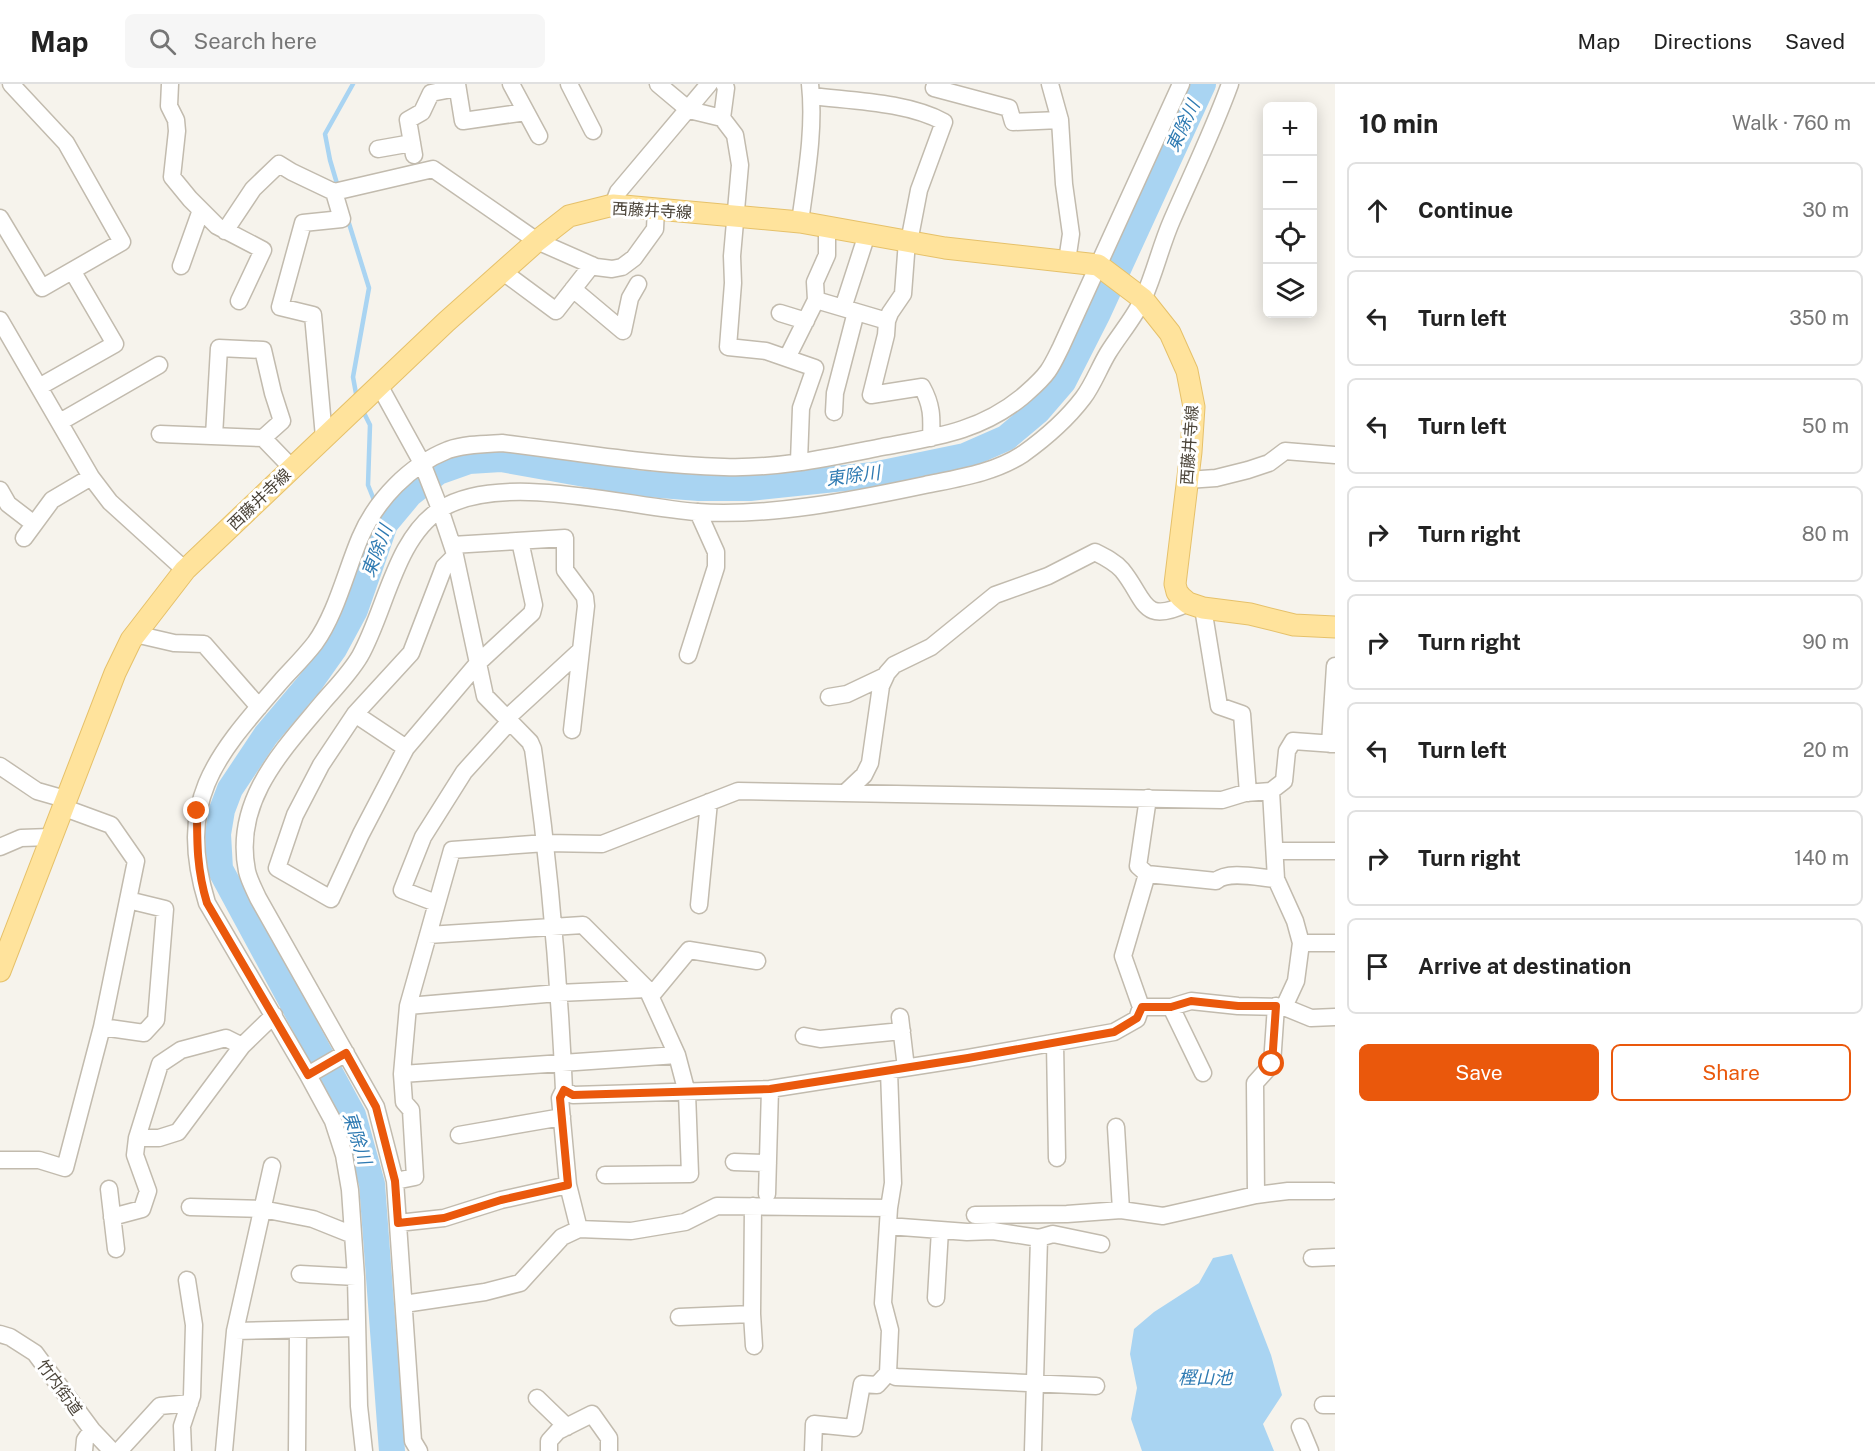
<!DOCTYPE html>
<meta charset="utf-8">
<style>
:root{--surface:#fff;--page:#f6f6f6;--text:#222;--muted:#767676;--line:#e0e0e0;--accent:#ea580c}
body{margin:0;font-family:"Public Sans","Noto Sans JP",sans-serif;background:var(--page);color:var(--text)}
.controls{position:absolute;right:18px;top:18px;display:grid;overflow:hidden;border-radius:9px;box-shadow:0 3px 15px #0003}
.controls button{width:54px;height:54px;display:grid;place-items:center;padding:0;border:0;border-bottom:2px solid var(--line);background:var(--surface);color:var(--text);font:30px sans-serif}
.stop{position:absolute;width:18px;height:18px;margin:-14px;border:4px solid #ea580c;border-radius:50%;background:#fff}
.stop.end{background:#ea580c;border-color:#fff;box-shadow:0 2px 6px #0008}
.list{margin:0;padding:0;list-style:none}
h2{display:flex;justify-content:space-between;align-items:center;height:78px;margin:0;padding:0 24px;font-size:26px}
h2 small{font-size:20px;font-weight:400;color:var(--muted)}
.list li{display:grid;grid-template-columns:39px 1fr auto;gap:18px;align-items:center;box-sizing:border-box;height:96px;margin:0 12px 12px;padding:0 12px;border:2px solid var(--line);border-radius:9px}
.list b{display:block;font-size:22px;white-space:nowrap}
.list em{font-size:20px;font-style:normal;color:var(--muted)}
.actions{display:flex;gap:12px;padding:18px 24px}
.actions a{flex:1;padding:14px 0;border:2px solid var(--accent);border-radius:9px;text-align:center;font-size:21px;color:var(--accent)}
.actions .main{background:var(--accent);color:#fff}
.icon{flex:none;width:33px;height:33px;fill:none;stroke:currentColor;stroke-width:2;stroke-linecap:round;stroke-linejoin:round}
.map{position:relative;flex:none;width:1335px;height:1367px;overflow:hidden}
header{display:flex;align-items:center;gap:36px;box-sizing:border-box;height:84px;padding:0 30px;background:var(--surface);border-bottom:2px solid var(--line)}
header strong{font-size:28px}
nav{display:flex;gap:33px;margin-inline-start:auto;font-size:21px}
.search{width:420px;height:54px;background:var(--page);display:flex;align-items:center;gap:15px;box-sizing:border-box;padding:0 21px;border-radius:9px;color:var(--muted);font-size:22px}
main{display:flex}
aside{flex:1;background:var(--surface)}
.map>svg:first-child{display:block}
.water{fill:#a9d4f2}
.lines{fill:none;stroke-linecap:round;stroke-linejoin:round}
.stream{stroke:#a9d4f2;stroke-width:4.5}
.river{stroke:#a9d4f2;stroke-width:26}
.minor-casing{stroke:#c2bbae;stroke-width:19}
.major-casing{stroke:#e6c16a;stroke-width:23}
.minor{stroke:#fff;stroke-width:16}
.major{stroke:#ffe39c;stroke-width:21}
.route{stroke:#ea580c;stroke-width:8}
.labels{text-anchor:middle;stroke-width:6;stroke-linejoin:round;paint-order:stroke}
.street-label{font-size:16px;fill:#4b4439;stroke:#fff}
.water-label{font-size:18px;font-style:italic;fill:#2e7ab2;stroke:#fff}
</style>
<header>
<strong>Map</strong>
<div class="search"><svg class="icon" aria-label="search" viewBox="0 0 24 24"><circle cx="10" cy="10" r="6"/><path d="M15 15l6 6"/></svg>Search here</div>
<nav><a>Map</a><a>Directions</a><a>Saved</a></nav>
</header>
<main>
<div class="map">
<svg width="1335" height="1367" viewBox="0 0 1335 1367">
<rect width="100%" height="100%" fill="#f6f3ec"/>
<path class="water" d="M1232,1170L1271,1271L1282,1311L1263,1340L1274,1367H1142L1131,1335L1137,1304L1130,1270L1134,1245L1154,1228L1199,1199L1213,1174Z"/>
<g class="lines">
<path class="stream" d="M338,103L330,76L325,50L353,0
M347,133L369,204L353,293L357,315
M362,325L370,341L368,401L376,421
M380,428L385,440"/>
<path class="river" d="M392,1367L372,1100L353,1031L220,785L218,750L222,726L230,705L266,651L310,599L334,565L355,526L385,440L410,410L438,388L469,377L501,375L635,399L699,404H750L873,391L965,372L1006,354L1038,327L1063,298L1098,229L1203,0"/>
<g class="minor-casing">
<path id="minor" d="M170,0L169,22L176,36L177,47L172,93L190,115L217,142L263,166L239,217
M457,0L463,37L526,28
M511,0L539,52
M569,0L593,47
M658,0L689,26L722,34L735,51L740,81L732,172L733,199L728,263L766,267L815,284L801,324L799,377
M1050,0L1060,36L1064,100L1071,150L1067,177
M934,4L1009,24L1013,38L1060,36
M812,12C853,17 907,18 944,38L919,106L909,158
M722,34L726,4L724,0
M378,65L412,59
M414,71L408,36L422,28L431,9L457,4
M613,121L618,108L709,0
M0,134L42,204L122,158L66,59L11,0
M800,138C806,93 815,45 810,0
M225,147L253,105L279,80L292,88L334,108L433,85L537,157L596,183L612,185L622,183L634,174L655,145L656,124
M181,182L201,126
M502,187L556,227L592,181
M573,205L623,247L630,214L638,200
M816,216L887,237L890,229L903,210L907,157
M843,224L867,150
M780,229L806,237
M0,236L91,393L110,418L185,486
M887,237L886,251L871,311L922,303C932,321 932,333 931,354
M787,274L816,216L815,198L827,171V143
M379,301L422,379L440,425L454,467L485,612L530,658L533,665C549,778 559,892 564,1006L560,1014L568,1101L579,1145
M39,303L115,260L73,188
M834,328L835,309L856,228
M60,338L159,281
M160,350L263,354L292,384
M214,352L219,264L263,266L273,309L282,337L263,354
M324,353L313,231L280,223L303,139L342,135L334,108
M1187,396L1216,394L1248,386L1269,379L1285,367L1335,371
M0,406L8,420L34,440
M24,454L52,416L91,393
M452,461L565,454V486L585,513L586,522L572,646
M455,472L444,483L411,569L355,630L321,681L295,731L277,784L331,815L361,750L406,664L478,579L532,529L534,521L520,457
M1203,524L1219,622L1242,630L1248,709
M135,550L174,559L204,560L259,623
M688,571L716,483V468L698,428
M829,613L847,610L885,592
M355,630L406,664
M507,634L581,566
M1330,660L1335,582
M0,682L37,707L65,715
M1271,707L1276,795L1295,837L1301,859L1296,897L1284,923
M845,709L864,691L870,679L881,602L887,589L894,581L931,563L995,511L1048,492L1095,468C1105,473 1115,478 1122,486C1146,515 1141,542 1188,519
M1148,714L1138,782L1147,790L1216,797C1228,786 1260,794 1276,795
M0,763L21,754L51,753
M1275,767H1335
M436,819L402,806L423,753L464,688L510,637
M699,821L709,718
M428,851L583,841L647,905L677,971L687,1009L690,1090L605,1091
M1301,859H1335
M651,912L689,866L757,877
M408,922L558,909L647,905
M1141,923L1123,872L1147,790
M1171,923L1203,989
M900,933L906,984
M102,943L144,949L156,936L165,825L128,816
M804,952L820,955L902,947
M1055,959L1057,1074
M677,971L402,990L408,922L452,766L546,759L602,760L738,707L1222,716L1245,709L1271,707L1284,697L1287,667L1293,657L1335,660
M308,991L346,969
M564,1006L573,1011L770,1005L968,974L1114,948L1137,935L1141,923H1171L1191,917L1238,922L1284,923L1311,934L1335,933
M1116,1043L1121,1126
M459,1051L562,1033
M137,1054H159L178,1048L242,962L274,931
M0,1076H39L65,1084L102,943L136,777L111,741L62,723
M734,1078L768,1079
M395,1097L415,1093L411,1026L404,1018L402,990
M109,1105L116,1165
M767,1110L770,1005
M1256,1111L1288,1107H1331
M753,1122L752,1230L754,1262
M190,1123L262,1125L313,1135L353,1151
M975,1131L1067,1130L1121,1126L1163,1132L1256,1111L1255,999L1272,980L1276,922
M112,1133L142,1125L148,1107L135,1071L137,1054L160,980L181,966L226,954L242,962
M398,1139L444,1134L501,1116L568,1101
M888,1142L967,1148L993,1147L1039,1154L1053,1150L1101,1160
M1312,1174L1335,1173
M300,1190L356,1193
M936,1214L940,1146
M404,1220L485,1208L520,1199L562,1153L579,1145L631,1147L685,1138L717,1122L889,1124
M679,1233L752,1230
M235,1247L357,1244
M0,1250L10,1253L35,1269L92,1346L112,1367
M888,1289L896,1293L1096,1302
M537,1314L567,1343
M1323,1321H1335
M1300,1343L1310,1367
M84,1367L85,1356L92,1346
M119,1367L160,1322L190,1319
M183,1367L182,1342L192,1312L194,1241L187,1196
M224,1367L235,1247L272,1082
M297,1367L298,1246
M364,1367L359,1322L356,1193L350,1106L344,1071L333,1037L308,991L207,819C175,714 217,671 282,596C293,584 305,572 315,559C336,530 346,487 360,454C376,416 410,381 448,366C465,360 484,360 502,359C575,368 650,381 724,383C777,385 831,373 882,363C935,353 979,348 1022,313C1031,305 1041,297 1048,287C1053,280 1057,271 1061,263L1181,0
M419,1367L413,1357L395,1097L376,1023L258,814C254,805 249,796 247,787C233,717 282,667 323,618C336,603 350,589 360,572C386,526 395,454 441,425C501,387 628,423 697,428C770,433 854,416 925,401C959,394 994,389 1023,370C1044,355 1067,335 1083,314C1093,301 1099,284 1108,269C1119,251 1135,233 1144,213C1155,188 1161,161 1172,136C1192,90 1213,47 1230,0
M549,1367V1357L558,1347L592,1330L609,1354V1367
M813,1367L814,1340L854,1344L862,1300L877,1301L888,1289L890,1246L883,1219L889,1124L893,1099L889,987
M1033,1367L1039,1154"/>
</g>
<g class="major-casing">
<path id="major" d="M0,887L115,589L131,556L185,486L446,238L537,157L569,132L613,121L800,138L945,164L1098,181L1143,215L1170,249L1187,287L1194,323L1191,368L1175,500L1177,508L1181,513L1188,519L1203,524L1250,530L1294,541L1335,543"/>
</g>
<use href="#minor" class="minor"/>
<use href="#major" class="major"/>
</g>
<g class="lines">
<path class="route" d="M197,727C197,760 197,786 207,819L308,991L346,969L376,1023L395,1097L398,1139L444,1134L501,1116L568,1101L560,1014L564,1006L573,1011L770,1005L968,974L1114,948L1137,934L1142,923H1171L1191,917L1238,922H1276L1272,980"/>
</g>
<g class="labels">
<g class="street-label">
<text transform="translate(652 126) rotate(3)" y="6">西藤井寺線</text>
<text transform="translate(1189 361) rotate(-86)" y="6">西藤井寺線</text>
<text transform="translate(259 415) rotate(-44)" y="6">西藤井寺線</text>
<text transform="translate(60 1303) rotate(54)" y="6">竹内街道</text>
</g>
<g class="water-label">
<text transform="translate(1183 42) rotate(-65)" y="6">東除川</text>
<text transform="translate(853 392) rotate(-7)" y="6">東除川</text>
<text transform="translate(377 467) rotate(-69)" y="6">東除川</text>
<text transform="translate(357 1054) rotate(72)" y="6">東除川</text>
<text x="1205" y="1300">樫山池</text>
</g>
</g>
</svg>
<div class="controls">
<button>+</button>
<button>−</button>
<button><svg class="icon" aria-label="locate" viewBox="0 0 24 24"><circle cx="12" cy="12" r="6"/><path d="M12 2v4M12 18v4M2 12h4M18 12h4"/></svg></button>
<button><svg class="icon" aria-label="layers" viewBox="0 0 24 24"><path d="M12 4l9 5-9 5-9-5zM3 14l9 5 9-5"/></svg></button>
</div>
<div class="stop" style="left:1272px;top:980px"></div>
<div class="stop end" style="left:197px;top:727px"></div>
</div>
<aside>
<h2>10 min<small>Walk · 760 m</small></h2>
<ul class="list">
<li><svg class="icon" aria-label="ahead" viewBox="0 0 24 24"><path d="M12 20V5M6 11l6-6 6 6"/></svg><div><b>Continue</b></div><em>30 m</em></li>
<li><svg class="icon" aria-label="left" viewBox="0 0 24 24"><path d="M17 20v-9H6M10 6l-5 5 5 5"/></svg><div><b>Turn left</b></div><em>350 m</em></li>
<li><svg class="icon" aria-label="left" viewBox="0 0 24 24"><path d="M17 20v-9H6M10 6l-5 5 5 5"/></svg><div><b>Turn left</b></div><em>50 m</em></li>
<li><svg class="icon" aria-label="right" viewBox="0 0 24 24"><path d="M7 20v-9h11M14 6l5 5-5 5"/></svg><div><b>Turn right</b></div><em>80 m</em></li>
<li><svg class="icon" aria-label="right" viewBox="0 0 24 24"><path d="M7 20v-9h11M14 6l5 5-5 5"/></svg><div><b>Turn right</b></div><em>90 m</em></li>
<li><svg class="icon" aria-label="left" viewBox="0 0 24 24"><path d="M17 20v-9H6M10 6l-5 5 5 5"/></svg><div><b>Turn left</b></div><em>20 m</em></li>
<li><svg class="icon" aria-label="right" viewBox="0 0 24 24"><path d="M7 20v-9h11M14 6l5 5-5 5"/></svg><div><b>Turn right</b></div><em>140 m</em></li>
<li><svg class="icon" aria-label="arrive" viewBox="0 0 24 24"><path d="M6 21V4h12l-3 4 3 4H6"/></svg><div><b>Arrive at destination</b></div></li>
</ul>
<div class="actions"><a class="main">Save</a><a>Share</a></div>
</aside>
</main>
